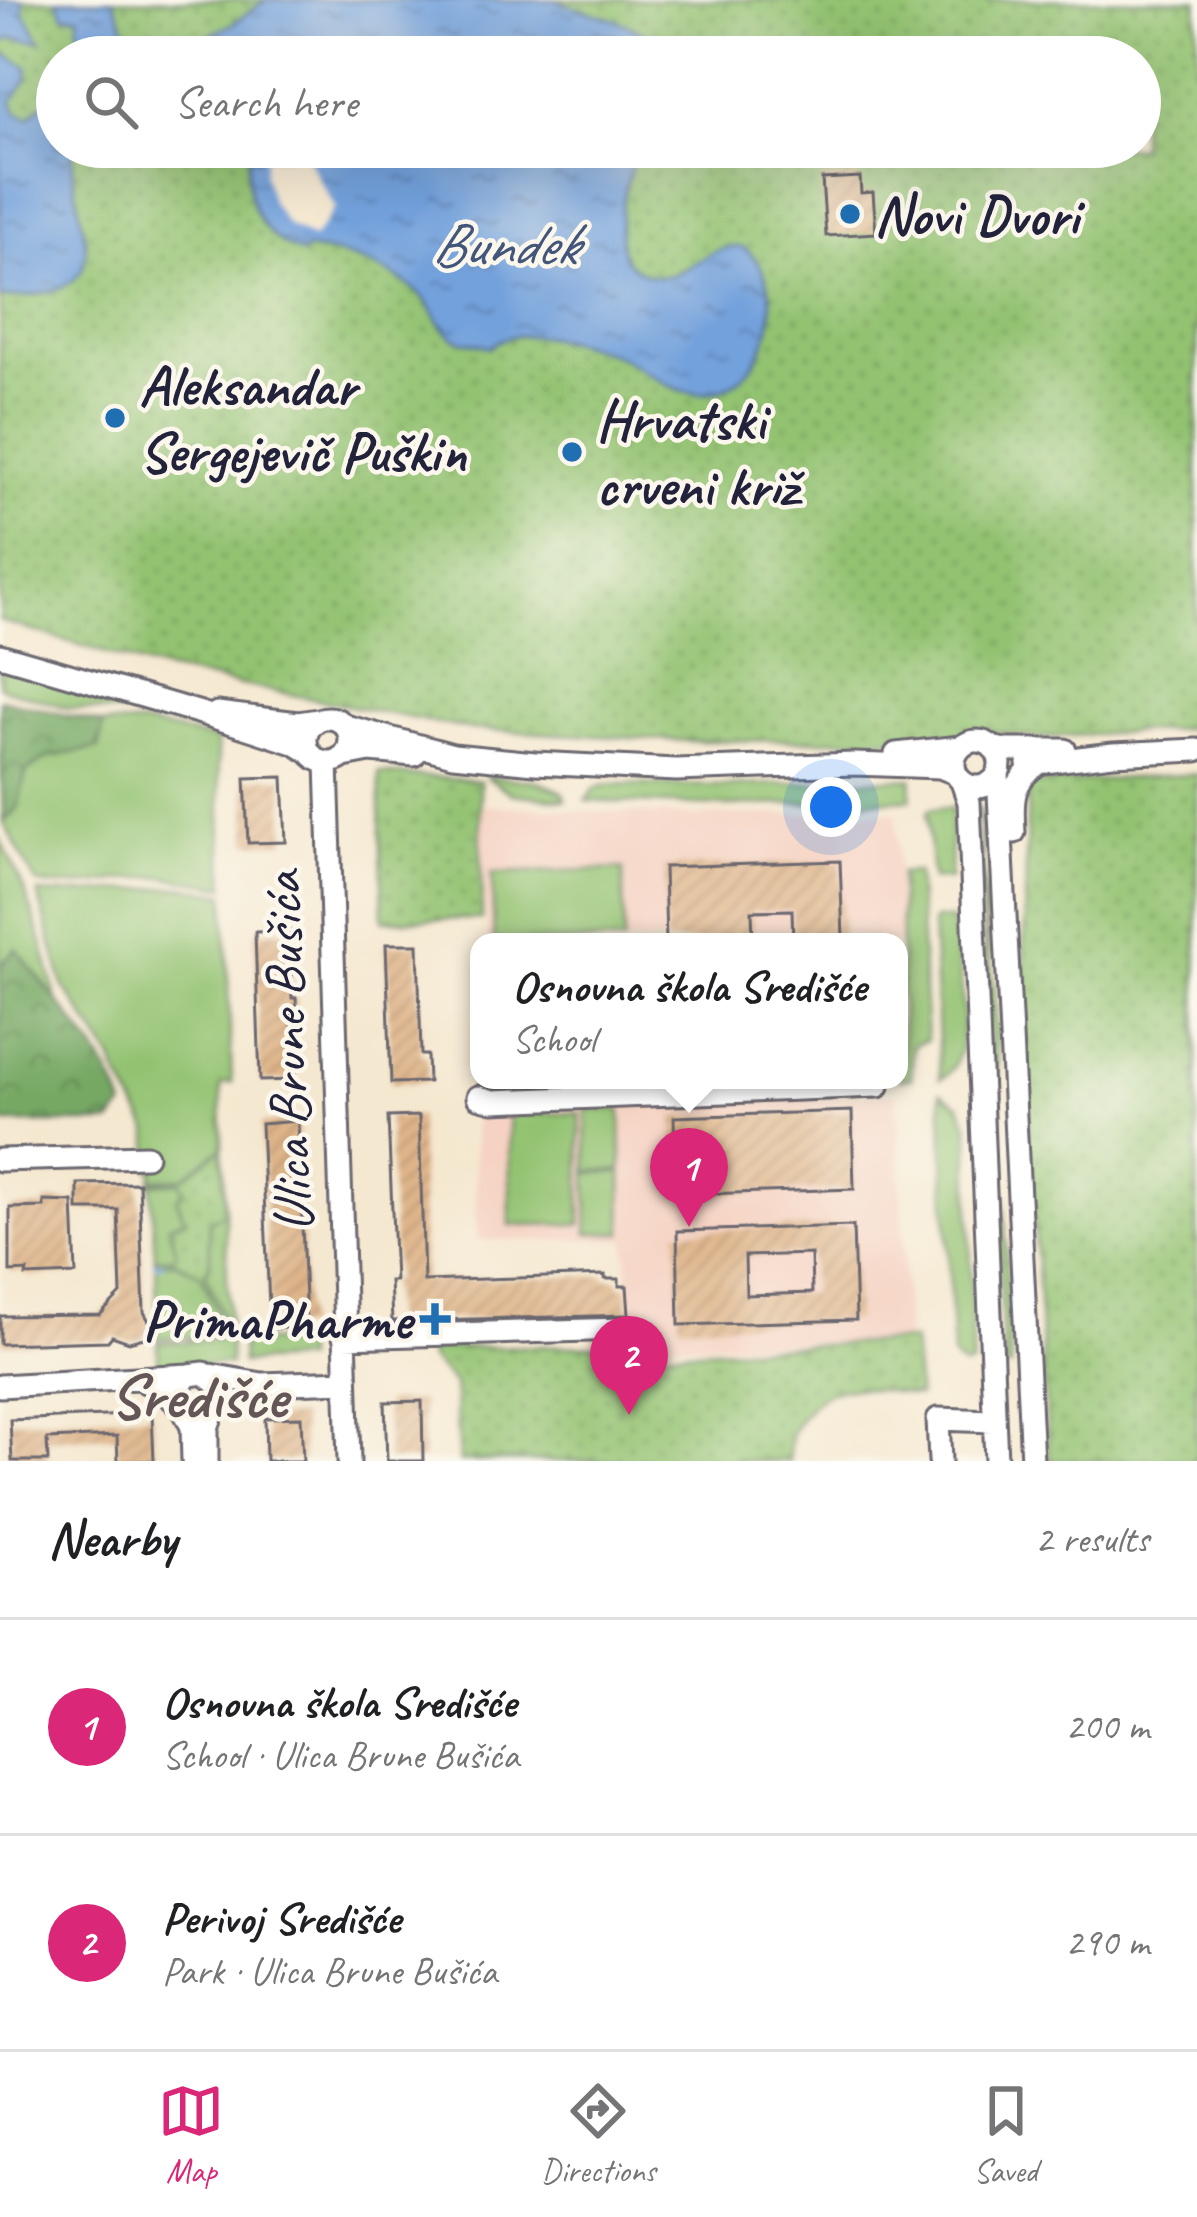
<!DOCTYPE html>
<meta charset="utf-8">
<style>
:root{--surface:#fff;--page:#f2f2f2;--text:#202124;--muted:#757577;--line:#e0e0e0;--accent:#db2777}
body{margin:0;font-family:Caveat,sans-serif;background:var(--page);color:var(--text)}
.you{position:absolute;left:831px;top:807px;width:42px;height:42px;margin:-30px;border:9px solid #fff;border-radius:50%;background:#1a73e8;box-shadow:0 0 0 18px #1a73e833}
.badge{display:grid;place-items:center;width:78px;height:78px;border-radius:50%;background:var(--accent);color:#fff;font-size:39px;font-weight:700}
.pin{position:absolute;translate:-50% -99px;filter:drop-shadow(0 3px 6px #0008)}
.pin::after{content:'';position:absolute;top:63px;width:42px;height:36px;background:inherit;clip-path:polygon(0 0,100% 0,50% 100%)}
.popup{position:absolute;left:470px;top:933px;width:438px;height:156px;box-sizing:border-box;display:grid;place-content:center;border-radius:24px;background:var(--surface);filter:drop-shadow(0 3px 9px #0005);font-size:39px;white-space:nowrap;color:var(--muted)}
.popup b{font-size:45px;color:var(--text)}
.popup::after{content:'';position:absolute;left:50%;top:100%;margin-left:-24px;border:24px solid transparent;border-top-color:var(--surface)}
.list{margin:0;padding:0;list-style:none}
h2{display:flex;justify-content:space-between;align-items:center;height:156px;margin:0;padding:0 48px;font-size:51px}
h2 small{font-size:39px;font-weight:400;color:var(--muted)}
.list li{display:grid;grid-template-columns:78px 1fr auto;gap:36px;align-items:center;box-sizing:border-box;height:216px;padding:0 48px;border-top:3px solid var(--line)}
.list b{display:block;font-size:45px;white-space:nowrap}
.list p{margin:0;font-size:39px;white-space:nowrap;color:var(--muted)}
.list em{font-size:39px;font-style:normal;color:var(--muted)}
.icon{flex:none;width:66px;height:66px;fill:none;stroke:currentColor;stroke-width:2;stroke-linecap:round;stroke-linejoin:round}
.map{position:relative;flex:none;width:1197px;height:1461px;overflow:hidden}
.search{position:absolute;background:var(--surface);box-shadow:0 12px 48px #0002;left:36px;right:36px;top:36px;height:132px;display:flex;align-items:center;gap:30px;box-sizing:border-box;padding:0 42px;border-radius:66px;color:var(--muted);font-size:45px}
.sheet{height:588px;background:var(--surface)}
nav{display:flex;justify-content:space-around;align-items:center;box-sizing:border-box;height:168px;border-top:3px solid var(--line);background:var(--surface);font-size:33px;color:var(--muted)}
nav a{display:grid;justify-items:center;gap:6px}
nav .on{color:var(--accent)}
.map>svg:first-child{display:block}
.built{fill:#f5d2c2}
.grass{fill:#93c271;stroke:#5a7256;stroke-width:3}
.forest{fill:url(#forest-crowns);stroke:#4c654f;stroke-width:3}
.park{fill:url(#park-dots);stroke:#5a7256;stroke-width:3;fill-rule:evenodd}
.water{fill:url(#water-ripples);stroke:#4a628c;stroke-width:3}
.pier{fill:#f5e8d0}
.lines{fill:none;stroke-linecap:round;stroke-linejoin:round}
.stream{stroke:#73a1dc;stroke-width:4.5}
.building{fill:url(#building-hatch);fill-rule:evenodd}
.minor-casing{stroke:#6c676f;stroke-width:27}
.minor{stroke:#fff;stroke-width:21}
.poi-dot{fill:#1f6fb2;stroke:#fbf7ec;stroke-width:4.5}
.labels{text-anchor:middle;stroke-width:9;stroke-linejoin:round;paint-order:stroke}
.poi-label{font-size:57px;font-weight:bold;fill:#22223b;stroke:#fbf7ec;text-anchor:start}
.street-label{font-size:57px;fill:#22223b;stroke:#fbf7ec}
.water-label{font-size:60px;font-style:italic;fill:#42557b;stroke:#fbf7ec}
.quarter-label{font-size:63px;font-weight:bold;fill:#645557;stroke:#fbf7ec}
</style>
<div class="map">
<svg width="1197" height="1461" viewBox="0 0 1197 1461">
<defs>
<pattern id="forest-crowns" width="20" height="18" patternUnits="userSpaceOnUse" patternTransform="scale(3)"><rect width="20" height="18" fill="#76a863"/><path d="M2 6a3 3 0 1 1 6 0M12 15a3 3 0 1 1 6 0" fill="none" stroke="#608853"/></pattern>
<pattern id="park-dots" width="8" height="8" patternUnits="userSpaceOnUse" patternTransform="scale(3)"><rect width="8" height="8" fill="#93c271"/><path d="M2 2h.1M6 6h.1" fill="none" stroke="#7ea663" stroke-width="1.8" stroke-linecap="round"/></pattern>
<pattern id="water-ripples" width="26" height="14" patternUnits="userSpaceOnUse" patternTransform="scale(3)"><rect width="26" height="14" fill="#73a1dc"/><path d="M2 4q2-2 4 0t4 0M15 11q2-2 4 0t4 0" fill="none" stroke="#5e83b4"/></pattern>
<pattern id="building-hatch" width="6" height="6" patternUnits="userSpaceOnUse" patternTransform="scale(3)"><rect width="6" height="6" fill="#dfb58a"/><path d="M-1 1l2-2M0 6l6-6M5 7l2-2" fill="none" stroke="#bf9b78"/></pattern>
</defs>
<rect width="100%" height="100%" fill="#fbf7ec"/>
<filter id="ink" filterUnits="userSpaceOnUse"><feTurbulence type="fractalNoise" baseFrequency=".00833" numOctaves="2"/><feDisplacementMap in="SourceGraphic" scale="24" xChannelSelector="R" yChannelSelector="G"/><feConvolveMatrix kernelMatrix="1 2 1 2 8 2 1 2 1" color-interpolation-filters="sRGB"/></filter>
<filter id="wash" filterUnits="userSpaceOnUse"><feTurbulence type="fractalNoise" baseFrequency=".004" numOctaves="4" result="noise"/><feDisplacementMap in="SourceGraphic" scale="48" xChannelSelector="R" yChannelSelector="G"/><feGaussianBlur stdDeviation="2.7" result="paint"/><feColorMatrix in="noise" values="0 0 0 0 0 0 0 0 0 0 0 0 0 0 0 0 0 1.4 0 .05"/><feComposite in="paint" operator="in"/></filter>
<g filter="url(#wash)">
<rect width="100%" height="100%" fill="#f5e8d0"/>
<path class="built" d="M481,805L691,816L897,812L901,1050L899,942H487Z
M492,1080H849L492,1094Z
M897,1094L907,1341L632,1344L626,1240H477L474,1111Z"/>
<path class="grass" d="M0,666L279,746L134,714L68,708L0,687Z
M103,724L149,725L217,740L225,887C204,884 181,878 159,877C116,877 79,892 36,883L3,822L18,807L25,772L48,757L99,748Z
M485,776L537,781L563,792L565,800L512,794Z
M912,778L911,799L728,806L586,801L595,788L611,784L727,786Z
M952,808L950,879H932L927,813L930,809Z
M978,808H981L986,931L995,992L1011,1367H1004Z
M0,840C30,892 44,947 58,1004L17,950L0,966Z
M623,869L624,942H494L492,873Z
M917,872L927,1040L913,1045L911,1078L899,1079V1051L902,1050L900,873Z
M185,887L225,894L232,1083L221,1084L222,1148L183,1178L151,1179L154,1170L150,1169L149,1130L116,1071L113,1060L63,985L38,893C87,896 135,888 185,887Z
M936,919L950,920L954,929C959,964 978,1063 940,1079L932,923Z
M941,1092L960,1105L969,1126L972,1358V1364L964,1367L953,1358Z
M621,1109L622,1170L587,1171L586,1110Z
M580,1113L581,1224L510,1225L509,1114Z
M622,1172L623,1233H588L587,1173Z
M180,1182L184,1189L177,1200L185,1220L169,1226L176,1253L174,1257L155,1259L151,1184Z
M225,1212L229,1332L205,1273L210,1265L209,1221Z
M175,1262L201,1275L224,1330L221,1335L157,1339L156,1264Z
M229,1339L230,1364L158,1366V1343Z
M303,1340L304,1360L242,1363L241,1343Z"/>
<path class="forest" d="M0,699L103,724L99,748L48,757L26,772L18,807L3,822Z
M16,949C53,998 104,1048 124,1107L111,1123H0V966Z"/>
<path class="park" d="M0,0H1197V728L1036,738L976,729L946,739L689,741L468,729L159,669L0,621ZM57,57H1140V147H57Z
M379,773L480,781L482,919L383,920Z
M1197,774V1461H1049L1022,1028L1028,784Z
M222,1148L225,1212L209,1221L210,1265L205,1273L228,1329L224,1331L201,1275L175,1261L155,1263V1259L174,1257L176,1253L169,1225L185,1220L177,1199L184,1189L180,1182L151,1183V1180L183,1178Z
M913,1341L918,1396C881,1391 835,1375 808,1409C793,1427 788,1437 789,1461H459L454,1384L430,1359V1348L611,1345L614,1351L647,1352Z"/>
<path class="water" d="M0,0H23L24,13L41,41L12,38L0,43Z
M57,0H113L133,45L162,51L190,45L234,23L266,0H555C594,18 643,17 666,57H86L92,45L88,36L78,31L79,16L64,15Z
M0,47L1,52L28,67L27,79L12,102L17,112L29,117L57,91V147H73C67,228 137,293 0,298Z
M262,147H637C628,180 611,228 626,261C677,306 699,238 744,248C799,291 764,398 696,393C666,391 648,370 622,358C594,345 511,321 490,348C480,342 466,344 455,338C439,329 436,314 426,301C399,270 346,253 306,249L303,254C260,238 243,202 249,157L258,159Z"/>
<path class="pier" d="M305,155L335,208L313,239L287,224L272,203L264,173L265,157Z"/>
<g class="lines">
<path class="stream" d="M155,1264H163"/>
</g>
<g id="blocks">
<path class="building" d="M860,177L861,193L873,192L876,233L826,236L822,179Z
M283,777L286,842L248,843L245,778Z
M840,861L843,938L793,942L792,910L752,911L753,942H666L664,867Z
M290,931L292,998H296L297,1015H292L295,1080L260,1081L255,932Z
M386,944H418L421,1055H427L428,1082L391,1083Z
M852,1111L854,1189L676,1195L674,1117Z
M419,1116L424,1281L605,1275V1279H619V1286H627L629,1315L392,1321L390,1281H395L388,1117Z
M298,1121L306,1327L270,1329L261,1124Z
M139,1183L144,1312L150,1323L144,1338L129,1342L112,1336L108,1341L0,1344V1316L100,1315L121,1294L118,1210H78V1184Z
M44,1201L73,1202L76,1274L26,1276L27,1271L10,1272V1208L44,1207Z
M853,1226L856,1320L679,1325L677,1231ZM811,1254L812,1293L746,1295L745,1256Z
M422,1401L423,1461H387L385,1402Z
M152,1414L154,1461H118L117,1436L47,1439L48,1461H12L10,1420Z
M301,1417L303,1461H266L265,1418Z"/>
</g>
</g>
<g filter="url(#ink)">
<use href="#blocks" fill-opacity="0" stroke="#6c676f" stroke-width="3"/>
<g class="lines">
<g class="minor-casing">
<path id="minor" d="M0,655L201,713L294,743L309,752
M217,713L298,723L318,720
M306 740a22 22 0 1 1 44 0a22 22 0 1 1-44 0Z
M345,726L453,755L535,763L676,770L854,764L940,767L955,773
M954 764a23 23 0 1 1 46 0a23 23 0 1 1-46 0Z
M992,747L1004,750H1065
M896,754L961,747
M344,756L370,751L414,755
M327,763L349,1461
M1028,764L1113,754L1197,750
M998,773L1032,1461
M962,782L969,802L996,1461
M1014,832C1012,802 1011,781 1038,764
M478,1097L493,1101L878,1086
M0,1160L146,1156
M344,1337L624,1329
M210,1375L262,1384L346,1381
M146,1382C169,1390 175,1407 195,1415L215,1409L220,1397L218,1384L204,1373L189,1375L180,1384L179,1403
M0,1386L189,1375
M183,1409L192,1427L193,1461
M207,1461V1427L215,1409
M940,1461L938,1419L993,1421"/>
</g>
<use href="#minor" class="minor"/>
</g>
</g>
<g class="poi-dot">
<circle cx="850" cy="214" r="12"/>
<circle cx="115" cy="418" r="12"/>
<circle cx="572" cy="452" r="12"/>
<path d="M429 1301h12v12h12v12h-12v12h-12v-12h-12v-12h12z"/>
</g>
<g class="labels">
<g class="poi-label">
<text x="874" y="234">Novi Dvori</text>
<text x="139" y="405">Aleksandar<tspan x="139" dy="66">Sergejevič Puškin</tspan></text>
<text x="596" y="439">Hrvatski<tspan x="596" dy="66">crveni križ</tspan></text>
<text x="411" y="1339" text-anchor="end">PrimaPharme</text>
</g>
<g class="street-label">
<text transform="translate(286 1052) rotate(-92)" y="20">Ulica Brune Bušića</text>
</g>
<g class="water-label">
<text x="504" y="264">Bundek</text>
</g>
<g class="quarter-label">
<text x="198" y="1417">Središće</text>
</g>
</g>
</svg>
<div class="you"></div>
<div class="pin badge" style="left:689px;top:1227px">1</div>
<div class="popup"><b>Osnovna škola Središće</b>School</div>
<div class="pin badge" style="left:629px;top:1415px">2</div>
<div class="search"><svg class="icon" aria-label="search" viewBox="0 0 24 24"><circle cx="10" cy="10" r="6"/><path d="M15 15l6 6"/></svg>Search here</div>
</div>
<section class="sheet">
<h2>Nearby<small>2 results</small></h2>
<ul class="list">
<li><span class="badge">1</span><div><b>Osnovna škola Središće</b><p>School · Ulica Brune Bušića</p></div><em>200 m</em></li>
<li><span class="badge">2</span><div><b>Perivoj Središće</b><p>Park · Ulica Brune Bušića</p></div><em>290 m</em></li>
</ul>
</section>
<nav>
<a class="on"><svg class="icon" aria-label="map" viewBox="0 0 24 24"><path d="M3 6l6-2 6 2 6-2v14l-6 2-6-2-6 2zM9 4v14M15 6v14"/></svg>Map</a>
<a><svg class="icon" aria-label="directions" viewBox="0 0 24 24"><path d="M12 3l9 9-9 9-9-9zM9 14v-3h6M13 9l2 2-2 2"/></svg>Directions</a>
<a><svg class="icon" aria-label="saved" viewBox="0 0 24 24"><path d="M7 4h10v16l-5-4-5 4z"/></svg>Saved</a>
</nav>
